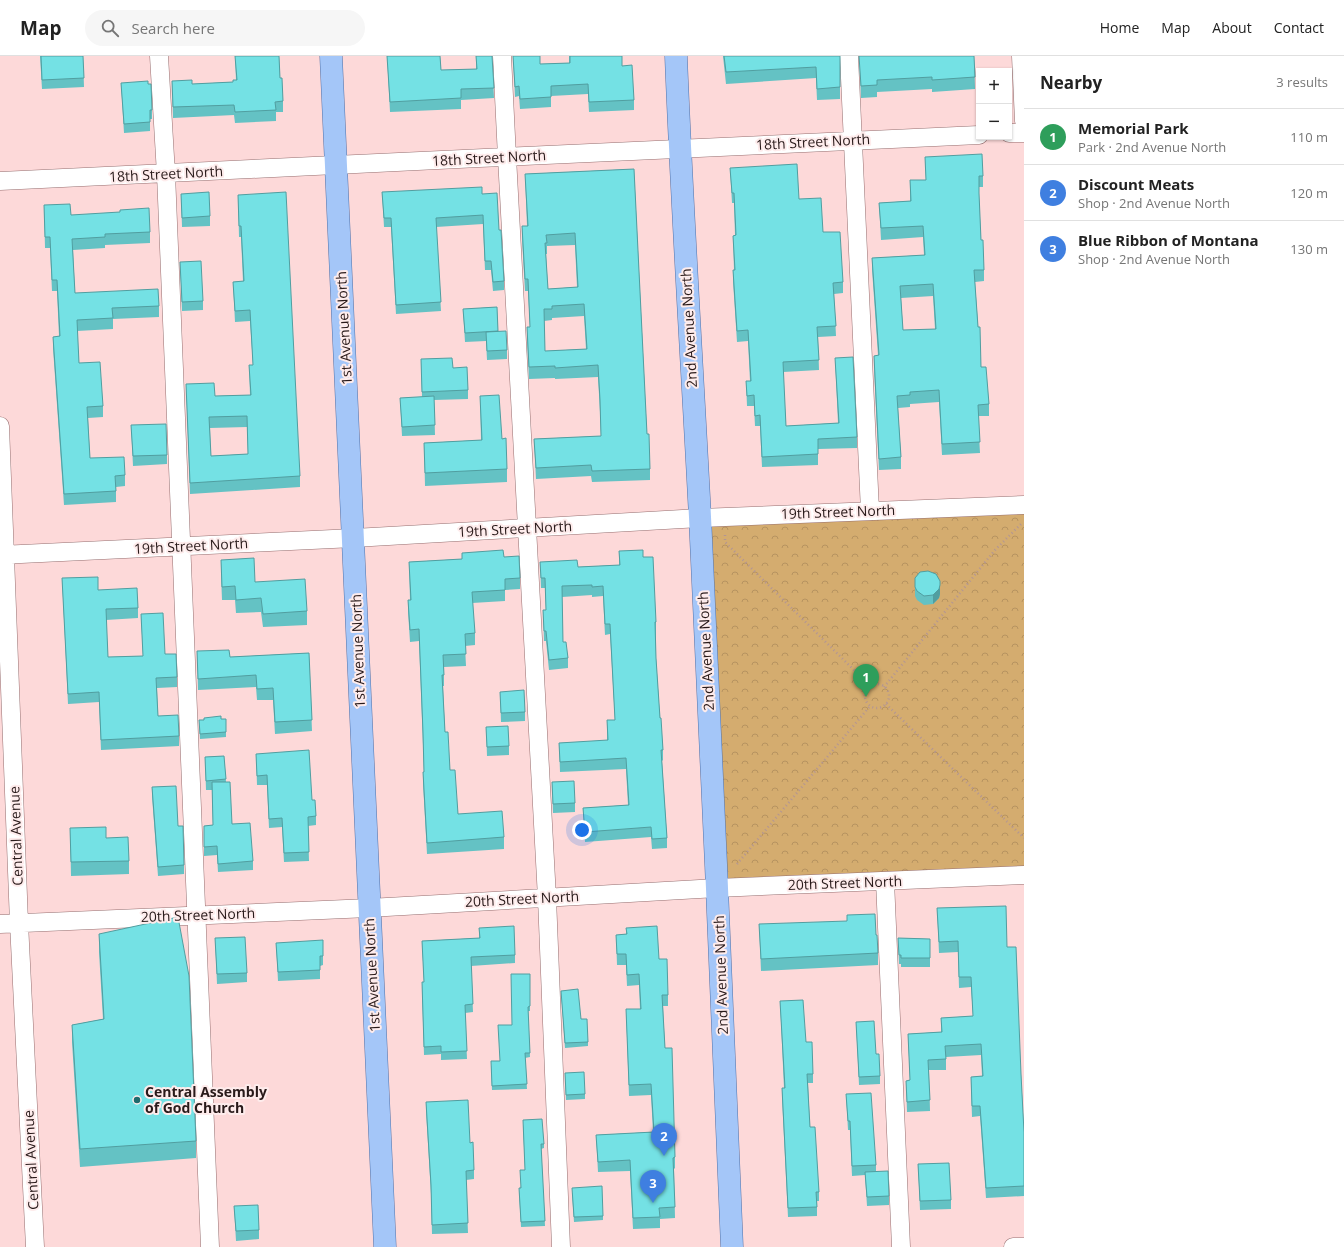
<!DOCTYPE html>
<meta charset="utf-8">
<style>
:root{--surface:#fff;--page:#f6f6f6;--text:#222;--muted:#767676;--line:#e0e0e0;--accent:#ea580c}
body{margin:0;font-family:"Open Sans",sans-serif;background:var(--page);color:var(--text)}
.controls{position:absolute;right:12px;top:12px;display:grid;overflow:hidden;border-radius:0px;box-shadow:0 1px 3px #0004}
.controls button{width:36px;height:36px;display:grid;place-items:center;padding:0;border:0;border-bottom:1px solid var(--line);background:var(--surface);color:var(--text);font:20px sans-serif}
.you{position:absolute;left:582px;top:774px;width:14px;height:14px;margin:-10px;border:3px solid #fff;border-radius:50%;background:#1a73e8;box-shadow:0 0 0 6px #1a73e833}
.badge{display:grid;place-items:center;width:26px;height:26px;border-radius:50%;background:var(--accent);color:#fff;font-size:13px;font-weight:700}
.pin{position:absolute;translate:-50% -33px;filter:drop-shadow(0 1px 2px #0008)}
.pin::after{content:'';position:absolute;top:21px;width:14px;height:12px;background:inherit;clip-path:polygon(0 0,100% 0,50% 100%)}
.list{margin:0;padding:0;list-style:none}
h2{display:flex;justify-content:space-between;align-items:center;height:52px;margin:0;padding:0 16px;font-size:17px}
h2 small{font-size:13px;font-weight:400;color:var(--muted)}
.list li{display:grid;grid-template-columns:26px 1fr auto;gap:12px;align-items:center;box-sizing:border-box;height:56px;padding:0 16px;border-top:1px solid var(--line)}
.list b{display:block;font-size:15px;white-space:nowrap}
.list p{margin:0;font-size:13px;white-space:nowrap;color:var(--muted)}
.list em{font-size:13px;font-style:normal;color:var(--muted)}
.icon{flex:none;width:22px;height:22px;fill:none;stroke:currentColor;stroke-width:2;stroke-linecap:round;stroke-linejoin:round}
.map{position:relative;flex:none;width:1024px;height:1191px;overflow:hidden}
header{display:flex;align-items:center;gap:24px;box-sizing:border-box;height:56px;padding:0 20px;background:var(--surface);border-bottom:1px solid var(--line)}
header strong{font-size:19px}
nav{display:flex;gap:22px;margin-inline-start:auto;font-size:14px}
.search{width:280px;height:36px;background:var(--page);display:flex;align-items:center;gap:10px;box-sizing:border-box;padding:0 14px;border-radius:22px;color:var(--muted);font-size:15px}
main{display:flex}
aside{flex:1;background:var(--surface)}
.map>svg:first-child{display:block}
.park{fill:url(#park-crowns)}
.lines{fill:none;stroke-linecap:round;stroke-linejoin:round}
.minor-casing{stroke:#966f70;stroke-width:19}
.major-casing{stroke:#5271a7;stroke-width:23}
.path{stroke:#b29595;stroke-width:2.5;stroke-dasharray:1 3;stroke-linecap:butt}
.minor{stroke:#fff;stroke-width:18}
.major{stroke:#a4c6f8;stroke-width:22}
.wall{fill:#64c2c4;fill-rule:evenodd}
.shaded-wall{fill:#519ea0}
.building{fill:#74e1e4;stroke:#519ea0;fill-rule:evenodd}
.poi-dot{fill:#1e6b6d;stroke:#feecec;stroke-width:1.5}
.labels{text-anchor:middle;stroke-width:4;stroke-linejoin:round;paint-order:stroke}
.street-label{font-size:14px;fill:#291a1a;stroke:#feecec}
.poi-label{font-size:14px;font-weight:bold;fill:#291a1a;stroke:#feecec;text-anchor:start}
</style>
<header>
<strong>Map</strong>
<div class="search"><svg class="icon" aria-label="search" viewBox="0 0 24 24"><circle cx="10" cy="10" r="6"/><path d="M15 15l6 6"/></svg>Search here</div>
<nav><a>Home</a><a>Map</a><a>About</a><a>Contact</a></nav>
</header>
<main>
<div class="map">
<svg width="1024" height="1191" viewBox="0 0 1024 1191">
<defs>
<pattern id="park-crowns" width="20" height="18" patternUnits="userSpaceOnUse"><rect width="20" height="18" fill="#d4ac6f"/><path d="M2 6a3 3 0 1 1 6 0M12 15a3 3 0 1 1 6 0" fill="none" stroke="#b69360"/></pattern>
</defs>
<rect width="100%" height="100%" fill="#fdd9d9"/>
<path class="park" d="M1024,449V819L717,832L700,462Z"/>
<g class="lines">
<g class="minor-casing">
<path id="minor" d="M159,0L166,118L210,1191
M502,0L507,101L547,842L561,1191
M849,0L870,455
M1021,0L1024,65
M1009,77H1024
M0,125C326,110 653,93 979,79
M0,370L19,867L35,1191
M0,499L354,482L700,462L1024,449
M885,825L901,1191
M0,868L369,852L717,832L1024,819
M1013,1191H1024"/>
</g>
<g class="major-casing">
<path id="major" d="M331,0L385,1191
M676,0C682,154 692,307 700,461C712,704 722,948 732,1191"/>
</g>
<path class="path" d="M725,479V486L870,630
M865 640a12 12 0 1 1 24 0a12 12 0 1 1-24 0Z
M884,631L995,494L1021,468
M886,648L1024,782
M737,808L871,649"/>
<use href="#minor" class="minor"/>
<use href="#major" class="major"/>
</g>
<path class="wall" d="M40,0H83L84,31L42,33Z
M235,0H279L280,22L283,45V56H276V65L235,67L234,59L173,62L172,25L192,28L233,26L236,24Z
M387,0H440L441,14L476,13V0H492L494,42L461,44V53L390,56Z
M513,0H540V8L569,7V0H622V10L634,44V54L589,56L588,38L551,40V51L520,53L519,40L515,41Z
M723,0H840V43L817,44L816,22L726,28Z
M859,0H974L975,33L932,36V33L877,36V41L861,42Z
M121,27L152,54V63H150V75L124,77Z
M925,101L983,120V131H979V141L981,184L984,214V225L975,226L981,311L989,348V360H978L980,397L942,399L939,346L910,348V351L898,352L901,401V413L879,414L874,311V300L878,299L872,213V202L924,199L923,181L881,184L879,147L910,145V124H926ZM933,240L935,273L903,274L901,242Z
M730,112L799,143L823,176L843,226V237L834,238L836,280L818,281L819,314L783,316L786,370L838,367L835,302L857,381V392L818,393V409L762,411L760,370H755L754,350H747L746,325H750L748,285L737,286L733,225V214H734L733,180L735,179L734,147H732Z
M634,113L647,378L650,413V424L592,426L591,420L536,423L534,383L601,380L600,356L598,321L555,323V322L529,323L527,283V271H530L528,235H525L522,182V170H527L525,118ZM575,189L577,231L548,233L546,198H547V190ZM584,260L586,293L545,295L544,265L552,264V262Z
M382,136L482,138L499,174L504,225V234L493,235L491,214H485L483,168L436,171L441,255L396,258L391,171H384Z
M181,138L210,160V170L182,171Z
M238,139L300,420V431L190,438L186,328L215,340L250,339L249,309H253L250,265L235,266L233,226L243,225L241,181H239ZM247,371L248,398L211,400L210,372Z
M44,149L71,159L150,176V187L105,189V192L73,194L75,237L159,250V261L113,263V273L77,275L79,307L103,350V361L88,362L90,402L125,419V430L116,431V446L64,449L53,292V281L59,280L57,235H52L50,192H45Z
M180,206L203,245V254L182,255Z
M497,251L498,275L507,294V303L487,304L486,285L465,286L463,253Z
M421,303L453,312L468,334V343L434,344L435,379L402,380L400,342L422,341Z
M480,340L502,383L507,413V426L425,430L424,387L481,384Z
M131,369L167,399V408L133,410Z
M619,495L643,501L656,566V602L660,662L663,694V704L662,705L667,782V792L652,793L651,781L585,786L583,752L628,749L626,713L560,716L559,687L607,685V664H615L610,578L605,579L603,540L592,541V539L562,541L563,586L568,602V612L549,614L546,585H544L543,554H546L545,532H541L540,506L578,511L619,509Z
M462,497L504,501L520,522V533L505,534V545L472,547L475,577V589L465,590L466,610L444,611V630H443L445,676L450,714L458,758L504,781V793L427,798L423,727V716H424L423,689L419,585L410,586L408,555V544H410L409,506L462,503Z
M221,504L255,526L307,555V569L263,571L261,556L236,557L235,544H222L221,518Z
M62,522L138,552V562L106,564L108,601L143,600L141,558L165,598L177,621V631L157,632L158,660L179,680V690L101,694L99,646L68,648Z
M915,522L940,538L939,542L933,548L924,549L917,544L915,540Z
M197,595L230,601L309,597L312,675L275,678L273,644H257L256,631L198,634Z
M500,636L525,656V665L501,666Z
M226,663V681L200,683L199,664Z
M486,671L509,690V699L487,700Z
M256,698L312,744L316,760V769L308,770L309,805L284,806L282,771L269,772L267,729H257Z
M224,700L226,726L232,768L253,805V814L218,816L217,799L204,800V770L213,769L212,734H206L205,701Z
M552,726L575,747V756L553,757Z
M152,731L178,770L184,809V818L158,820L152,740Z
M70,772L106,782L129,805V818L71,820Z
M937,852L1007,891L1021,1018L1024,1076V1140L986,1142L980,1060L972,1061L971,1031V1021L982,1020L981,999L946,1001V1014H929L930,1055L907,1056L906,1025L910,1024L908,978L941,976V962L973,960L971,931L959,932L958,896L939,897Z
M759,868L876,879L878,897V909L761,915Z
M479,872L515,899V907L471,910L473,956L465,957L467,1003L441,1004V998L424,999L422,934V926H424L422,885L479,882Z
M626,872L659,903L668,939V950H663L665,992L675,1101V1112L674,1113L675,1162L660,1163V1172L633,1173L630,1115L598,1116L596,1079L653,1076L651,1039L629,1040L626,953H640L639,929L627,930L626,909H617L616,879L626,878Z
M99,878L196,1085V1102L80,1111L72,986V969L103,963L99,896Z
M215,882L247,917V926L217,928Z
M898,882L930,883V911H901V908H899Z
M276,887L323,900V909L320,910V923L278,925Z
M530,918V955H528L530,1001L525,1002L527,1033L492,1034L491,1010L500,1005Z
M561,935L581,963L588,986V990L565,992Z
M780,945L806,986L813,1018V1027H808L810,1071L819,1136V1145H817V1160L788,1161L782,1041V1032H784Z
M856,966L876,998L880,1020V1028L859,1029Z
M565,1017L585,1038V1043L566,1044Z
M846,1038L876,1109V1116L889,1140V1149L867,1150L865,1119L852,1120L850,1074H848Z
M426,1046L470,1087L474,1114V1123L466,1124L468,1177L432,1178L431,1138L426,1055Z
M523,1069L544,1088V1092L541,1093L545,1170L521,1171L519,1137L525,1114Z
M918,1108L951,1144V1153L920,1154Z
M572,1137L603,1160V1164L574,1166Z
M234,1150L259,1174V1183L236,1185Z"/>
<path class="shaded-wall" d="M940,529V538L939,542L933,548V539Z"/>
<path class="building" d="M41,0H83L84,22L42,24Z
M235,0H279L280,22H282L283,45L275,46L276,54L235,56L234,49L173,51L172,25L192,24V28L233,26V24H237Z
M387,0H440L441,14L477,13L476,0H492L494,32L461,33V42L390,46Z
M513,0H540V8L570,7V0H622V10L632,9L634,44L589,46L588,28L551,30V41L520,43L519,30L515,31Z
M724,0H840V31L817,33L816,11L726,16Z
M859,0H974L975,21L932,24V21L877,24V29L861,30Z
M148,25V28H151L152,54H150V66L124,68L121,27Z
M982,98L983,120H979V137L981,184H983L984,214H974L978,271H980L981,311H986L989,348L978,349L980,386L942,388L939,334L910,336V339L897,340L901,401L879,403L874,300L879,299L872,202L925,199L923,170L881,172L879,147L911,145L910,124H926L925,101ZM933,228L936,273L903,274L900,230Z
M797,108L799,143L821,142L823,176H840L843,226L833,227L836,270L817,271L819,304L783,306L786,370L839,367L835,302L853,301L857,381L818,383V398L762,401L760,359L755,360L754,339L747,340L746,325H751L748,274L737,275L733,214H735L733,180L736,179L734,137H732L730,112Z
M634,113L647,378H649L650,413L592,415L591,409L536,412L534,383L601,380L600,344L598,309L555,312V310L529,311L527,271H530L528,223H525L522,170H528L525,118ZM575,177L578,231L548,233L545,187H547L546,179ZM584,248L587,293L545,295L544,253H552V250Z
M482,131V138L497,137L499,174H501L504,225L493,226L491,205H485L483,159L436,162L441,246L396,249L391,162H384L382,136Z
M209,136L210,160L182,162L181,138Z
M286,136L300,420L190,427L186,328L214,327L215,340L251,339L249,309H253L250,254L235,255L233,226L244,225L241,170H239L238,139ZM247,360L248,398L211,400L209,361Z
M70,148L71,159L120,156V154L149,152L150,176L105,178V181L72,183L75,237L158,233L159,250L112,252L113,262L77,264L79,307L100,306L103,350L87,351L90,402L124,401L125,419L115,420L116,435L64,438L53,281L60,280L57,224H52L50,181H45L44,149Z
M201,205L203,245L182,246L180,206Z
M497,251L498,275L465,277L463,253Z
M506,275L507,294L487,295L486,276Z
M452,302L453,312L467,311L468,334L422,336L421,303Z
M499,339L502,383L506,382L507,413L425,417L424,387L482,384L480,340Z
M434,340L435,369L402,371L400,342Z
M166,368L167,399L133,400L131,369Z
M503,494L504,501L519,500L520,522L505,523V534L472,536L475,577L465,578L466,598L443,599L444,619H442L445,676H448L450,714H455L458,758L502,755L504,781L427,787L423,716H424L423,677L419,573L410,574L408,544H411L409,506L462,503V497Z
M643,494V501H653L656,566H655L656,602L660,662H661L663,694H661L667,782L652,783L651,771L585,776L583,752L629,749L626,702L560,706L559,687L608,684L607,664H615L610,568H605L603,530L592,531V529L562,530L563,586H566L568,602L549,604L546,575H544L543,554H546L545,522H541L540,506L577,504L578,511L620,509L619,495Z
M254,502L255,526L305,523L307,555L263,558L261,542L236,544L235,530L222,531L221,504Z
M928,515L936,518L940,525V529L939,533L933,539L924,540L917,535L915,531V522L920,516Z
M98,521V534L137,532L138,552L106,553L108,601L143,600L141,558L163,557L165,598H176L177,621L156,622L158,660L178,659L179,680L101,684L99,636L68,638L62,522Z
M229,594L230,601L309,597L312,664L275,666L273,632L257,633L256,619L198,623L197,595Z
M524,634L525,656L501,657L500,636Z
M221,660V663H226V676L200,678L199,664H204V662Z
M508,670L509,690L487,691L486,671Z
M309,694L312,744H315L316,760L308,761L309,796L284,797L282,762L269,763L267,719L257,720L256,698Z
M224,700L226,723L206,725L205,701Z
M574,725L575,747L553,748L552,726Z
M212,726H230L232,768L250,767L253,805L218,808L217,790L204,791V770L213,769Z
M176,730L178,770H183L184,809L158,811L152,731Z
M106,771V782L128,781L129,805L71,806L70,772Z
M1006,850L1007,891H1016L1021,1018L1024,1076V1130L986,1132L980,1050H972L971,1021L983,1020L981,988L945,990L946,1003L928,1004L930,1044L907,1046L906,1025L910,1024L908,978L942,976L941,962L973,960L971,921H959L958,885L939,886L937,852Z
M875,858L876,879H877L878,897L761,903L759,868L847,865V859Z
M178,861L189,920L196,1085L80,1093L72,969L104,963L99,878Z
M514,870L515,899L471,901L473,948L465,949L467,995L441,996V990L424,991L422,926H424L422,885L480,882L479,872Z
M657,870L659,903H667L668,939H662L665,992H672L675,1101L673,1102L675,1151L659,1152L660,1161L633,1162L630,1104L598,1106L596,1079L654,1076L651,1028L629,1029L626,953H641L639,918L627,919L626,898H617L616,879L627,878L626,872Z
M245,881L247,917L217,918L215,882Z
M898,882L930,883V902H901V899H899Z
M323,884V900H320V914L278,916L276,887Z
M511,918H530V950L528,951L530,997H525L527,1028L492,1030L491,1005H500L498,969H512Z
M578,933L581,963H587L588,986L565,987L561,935Z
M803,944L806,986H812L813,1018H807L810,1071H815L819,1136H816L817,1151L788,1152L782,1032H785L780,945Z
M874,965L876,998H879L880,1020L859,1021L856,966Z
M584,1016L585,1038L566,1039L565,1017Z
M871,1037L876,1109L852,1110L850,1065H848L846,1038Z
M468,1044L470,1087L473,1086L474,1114L466,1115L468,1167L432,1169L431,1129L426,1046Z
M542,1063L544,1088H541L545,1165L521,1166L519,1132H521L520,1114H525L523,1064Z
M949,1107L951,1144L920,1145L918,1108Z
M888,1115L889,1140L867,1141L865,1116Z
M602,1130L603,1160L574,1161L572,1132Z
M258,1149L259,1174L236,1175L234,1150Z"/>
<circle class="poi-dot" cx="137" cy="1044" r="4"/>
<g class="labels">
<g class="street-label">
<text transform="translate(813 86) rotate(-3)" y="5">18th Street North</text>
<text transform="translate(489 102) rotate(-3)" y="5">18th Street North</text>
<text transform="translate(166 118) rotate(-3)" y="5">18th Street North</text>
<text transform="translate(344 272) rotate(-93)" y="5">1st Avenue North</text>
<text transform="translate(689 272) rotate(-93)" y="5">2nd Avenue North</text>
<text transform="translate(838 456) rotate(-2)" y="5">19th Street North</text>
<text transform="translate(515 473) rotate(-3)" y="5">19th Street North</text>
<text transform="translate(191 490) rotate(-3)" y="5">19th Street North</text>
<text transform="translate(358 595) rotate(-92)" y="5">1st Avenue North</text>
<text transform="translate(706 595) rotate(-93)" y="5">2nd Avenue North</text>
<text transform="translate(16 780) rotate(-92)" y="5">Central Avenue</text>
<text transform="translate(845 827) rotate(-2)" y="5">20th Street North</text>
<text transform="translate(522 843) rotate(-3)" y="5">20th Street North</text>
<text transform="translate(198 859) rotate(-2)" y="5">20th Street North</text>
<text transform="translate(372 919) rotate(-93)" y="5">1st Avenue North</text>
<text transform="translate(721 919) rotate(-92)" y="5">2nd Avenue North</text>
<text transform="translate(31 1104) rotate(-93)" y="5">Central Avenue</text>
</g>
<g class="poi-label">
<text x="145" y="1041">Central Assembly<tspan x="145" dy="16">of God Church</tspan></text>
</g>
</g>
</svg>
<div class="controls">
<button>+</button>
<button>−</button>
</div>
<div class="you"></div>
<div class="pin badge" style="left:866px;top:641px;background:#2e9e5b">1</div>
<div class="pin badge" style="left:664px;top:1100px;background:#3f7fe0">2</div>
<div class="pin badge" style="left:653px;top:1147px;background:#3f7fe0">3</div>
</div>
<aside>
<h2>Nearby<small>3 results</small></h2>
<ul class="list">
<li><span class="badge" style="background:#2e9e5b">1</span><div><b>Memorial Park</b><p>Park · 2nd Avenue North</p></div><em>110 m</em></li>
<li><span class="badge" style="background:#3f7fe0">2</span><div><b>Discount Meats</b><p>Shop · 2nd Avenue North</p></div><em>120 m</em></li>
<li><span class="badge" style="background:#3f7fe0">3</span><div><b>Blue Ribbon of Montana</b><p>Shop · 2nd Avenue North</p></div><em>130 m</em></li>
</ul>
</aside>
</main>
